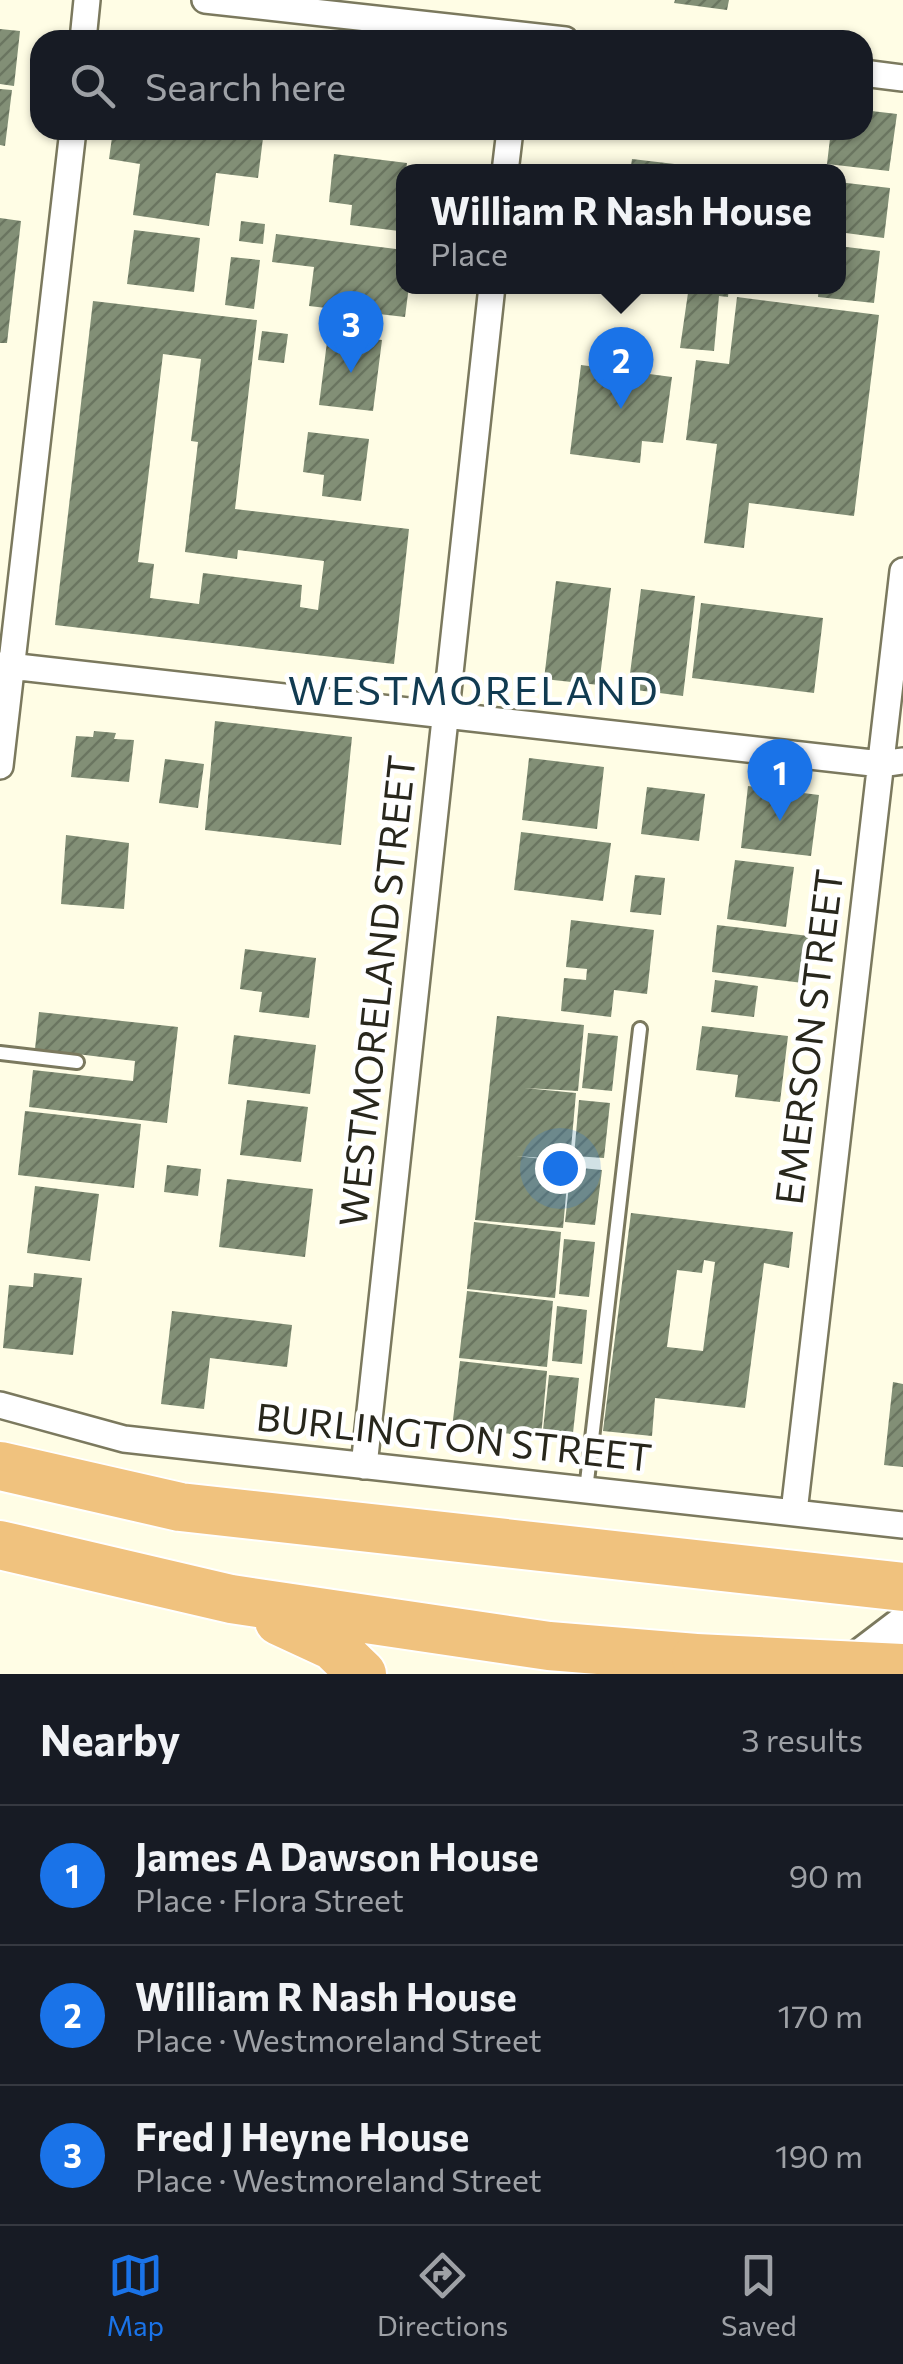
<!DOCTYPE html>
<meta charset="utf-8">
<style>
:root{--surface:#171b24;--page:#20242c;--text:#f1f3f6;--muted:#9ea1a6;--line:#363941;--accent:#1a73e8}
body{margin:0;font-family:Commissioner,sans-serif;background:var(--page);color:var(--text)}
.you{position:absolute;left:560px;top:1168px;width:35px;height:35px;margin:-25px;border:8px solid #fff;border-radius:50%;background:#1a73e8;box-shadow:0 0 0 15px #1a73e833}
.badge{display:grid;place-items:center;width:65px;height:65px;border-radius:50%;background:var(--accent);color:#fff;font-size:32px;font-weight:700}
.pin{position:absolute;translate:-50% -82px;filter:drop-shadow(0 2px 5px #0008)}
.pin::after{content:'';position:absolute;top:52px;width:35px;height:30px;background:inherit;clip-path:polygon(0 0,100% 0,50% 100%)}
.popup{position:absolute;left:396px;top:164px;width:450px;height:130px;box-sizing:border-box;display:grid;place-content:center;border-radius:20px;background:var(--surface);filter:drop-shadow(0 2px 8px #0005);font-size:32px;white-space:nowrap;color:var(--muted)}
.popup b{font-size:38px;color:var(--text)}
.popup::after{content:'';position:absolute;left:50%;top:100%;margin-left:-20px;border:20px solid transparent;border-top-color:var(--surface)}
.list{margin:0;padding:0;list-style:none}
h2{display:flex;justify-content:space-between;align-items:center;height:130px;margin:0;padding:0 40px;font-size:42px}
h2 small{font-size:32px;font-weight:400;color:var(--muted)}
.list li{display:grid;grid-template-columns:65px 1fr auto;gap:30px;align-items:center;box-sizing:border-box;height:140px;padding:0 40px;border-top:2px solid var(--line)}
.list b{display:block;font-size:38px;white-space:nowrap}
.list p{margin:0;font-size:32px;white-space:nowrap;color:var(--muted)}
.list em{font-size:32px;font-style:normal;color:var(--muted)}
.icon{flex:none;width:55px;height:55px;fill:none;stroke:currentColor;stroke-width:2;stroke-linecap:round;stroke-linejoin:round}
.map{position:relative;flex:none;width:903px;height:1674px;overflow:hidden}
.search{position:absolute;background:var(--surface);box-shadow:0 2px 8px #0004;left:30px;right:30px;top:30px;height:110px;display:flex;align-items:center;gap:25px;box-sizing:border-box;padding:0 35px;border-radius:30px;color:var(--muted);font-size:38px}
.sheet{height:550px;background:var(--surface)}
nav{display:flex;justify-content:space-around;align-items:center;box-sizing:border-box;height:140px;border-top:2px solid var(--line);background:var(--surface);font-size:28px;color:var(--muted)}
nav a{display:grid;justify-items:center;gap:5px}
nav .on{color:var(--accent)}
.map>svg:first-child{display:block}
.building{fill:url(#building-hatch);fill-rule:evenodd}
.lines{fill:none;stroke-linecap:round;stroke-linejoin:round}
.service-casing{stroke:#7b795e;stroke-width:18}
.minor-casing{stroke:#7b795e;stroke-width:30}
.tertiary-casing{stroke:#7b795e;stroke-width:38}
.motorway-casing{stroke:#fff;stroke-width:52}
.service{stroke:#fff;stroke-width:12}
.minor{stroke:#fff;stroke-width:25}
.tertiary{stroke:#fff;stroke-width:32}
.motorway{stroke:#f0c27e;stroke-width:48}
.motorway-bridge-casing{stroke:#fff;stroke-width:52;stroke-linecap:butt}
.motorway-bridge{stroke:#f0c27e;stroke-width:48}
.labels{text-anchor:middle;stroke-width:9;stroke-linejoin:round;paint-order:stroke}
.street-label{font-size:38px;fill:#28271c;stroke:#fff}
.neighbourhood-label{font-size:40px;letter-spacing:2.5px;fill:#113b51;stroke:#fff}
</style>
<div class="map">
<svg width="903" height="1674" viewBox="0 0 903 1674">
<defs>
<pattern id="building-hatch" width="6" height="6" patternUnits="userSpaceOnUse" patternTransform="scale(2.5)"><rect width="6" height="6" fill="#828f76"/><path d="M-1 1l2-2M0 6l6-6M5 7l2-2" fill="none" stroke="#6a7560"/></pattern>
</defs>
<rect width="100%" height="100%" fill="#fffde5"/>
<path class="building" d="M675,0H729L727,10L674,3Z
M0,29L20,31L14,86L0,84Z
M0,89L12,90L5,146L0,145Z
M863,110L897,114L889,171L827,164L831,130H863Z
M113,130H212L236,133V130H264L258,178L216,173L209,226L133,215L140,164L109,159Z
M334,154L407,163L399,231L350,225L352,205L329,202Z
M632,159L700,167L699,172H630Z
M838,182L890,188L884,238L838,232Z
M0,218L21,221L7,343H0Z
M241,221L265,224L263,244L239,241Z
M134,230L200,238L194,292L127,284Z
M276,234L404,250V286H409L405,317L309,306L314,267L272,262Z
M838,246L880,251L874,303L818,297L819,286H838Z
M231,257L260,260L254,309L225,305Z
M689,286H729L728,297L719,296L714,351L680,348Z
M737,297L879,315L854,516L749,503L744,548L704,543L717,444L686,440L696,360L729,364Z
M93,301L257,320L235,509L409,529L394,664L55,625ZM163,354L201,359L191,441L198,442L185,552L237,559L238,550L324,561L318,610L300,607L302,585L203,573L199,604L150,598L154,564L138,562Z
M262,331L288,334L284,363L258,360Z
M328,334L382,340L373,411L319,405Z
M581,365L672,377L663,443L642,441L640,463L570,454Z
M308,432L369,439L361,501L322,496L324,475L303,472Z
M556,581L611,588L599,685L544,679Z
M641,589L695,596L683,696L628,689Z
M701,603L823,618L814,693L692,678Z
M215,721L352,737L341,845L205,830Z
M94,731L116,733L114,739L134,740L129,782L71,777L76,736L93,737Z
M529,758L604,767L597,829L522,820Z
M165,759L204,764L198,808L159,803Z
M748,786L819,795L811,856L741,848Z
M647,787L705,794L699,841L641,834Z
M521,832L611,843L603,901L514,890Z
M66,835L129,843L124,909L61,904Z
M735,860L794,867L786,927L727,919Z
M635,875L665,878L661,915L630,912Z
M571,920L654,930L647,994L614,990L611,1017L561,1011L564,978L586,980L587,969L566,967Z
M717,925L809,936L803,983L712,972Z
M245,949L316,958L309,1018L259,1012L262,992L240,989Z
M715,980L758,986L754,1017L711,1012Z
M39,1012L178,1027L167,1123L29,1107L33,1070L133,1081L135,1061L35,1049Z
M497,1016L584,1025L578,1091L525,1088L576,1093L570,1160L516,1156L569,1162L563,1228L475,1220Z
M702,1026L788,1036L780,1102L735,1097L738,1075L696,1070Z
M588,1033L618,1036L612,1091L582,1088Z
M234,1035L316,1045L310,1094L228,1084Z
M247,1100L308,1107L301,1162L240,1155Z
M579,1100L610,1103L604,1158L574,1156Z
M25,1111L141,1124L134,1188L18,1175Z
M167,1165L201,1169L198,1196L164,1192Z
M571,1167L602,1170L595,1225L565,1222Z
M227,1179L313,1189L305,1257L219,1247Z
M35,1186L99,1194L90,1261L27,1253Z
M631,1213L793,1232L789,1268L764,1263L745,1408L655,1398L652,1436L603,1431ZM704,1260L715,1262L703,1351L667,1347L677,1270L702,1273Z
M474,1222L561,1232L555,1298L467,1289Z
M564,1239L595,1242L589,1297L559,1294Z
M34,1273L82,1278L73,1355L3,1348L9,1285L33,1287Z
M467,1291L553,1301L547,1367L459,1358Z
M557,1306L587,1310L582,1364L552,1361Z
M172,1311L292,1325L287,1367L210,1358L204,1409L161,1404Z
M460,1361L547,1371L541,1437L452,1428Z
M549,1375L579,1378L573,1433L543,1430Z
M893,1382L903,1384V1467L884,1465Z"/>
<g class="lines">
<g class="service-casing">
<path id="service" d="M0,1053L77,1062
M586,1490L640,1029"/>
</g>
<g class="minor-casing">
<path id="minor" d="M205,0L565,40
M83,40L87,0
M863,73L903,78
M505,172L510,130
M0,665L881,764L903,761
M0,766L73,130
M0,1405L124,1439L903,1525
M364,1466L492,286
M794,1512L903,571"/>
</g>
<g class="tertiary-casing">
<path id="tertiary" d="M840,1671L903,1623"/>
</g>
<g class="motorway-casing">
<path id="motorway" d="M0,1466L180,1507L903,1587
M0,1545L231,1599L549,1646L696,1658
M279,1621L333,1646L362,1674"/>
</g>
<use href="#service" class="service"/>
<use href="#minor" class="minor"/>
<use href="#tertiary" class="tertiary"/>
<use href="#motorway" class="motorway"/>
<g class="motorway-bridge-casing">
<path id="motorway-bridge" d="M696,1658L903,1668"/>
</g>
<use href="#motorway-bridge" class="motorway-bridge"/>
</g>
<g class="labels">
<g class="street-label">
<text transform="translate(378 991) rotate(-84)" y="13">WESTMORELAND STREET</text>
<text transform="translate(810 1037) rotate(-83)" y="13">EMERSON STREET</text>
<text transform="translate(454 1438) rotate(6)" y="13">BURLINGTON STREET</text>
</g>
<g class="neighbourhood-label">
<text x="474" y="705">WESTMORELAND</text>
</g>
</g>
</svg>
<div class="you"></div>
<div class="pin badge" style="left:780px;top:821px">1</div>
<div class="pin badge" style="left:621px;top:409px">2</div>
<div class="popup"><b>William R Nash House</b>Place</div>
<div class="pin badge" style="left:351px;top:373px">3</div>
<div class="search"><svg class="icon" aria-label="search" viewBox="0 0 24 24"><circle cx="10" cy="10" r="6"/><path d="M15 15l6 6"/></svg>Search here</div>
</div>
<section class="sheet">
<h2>Nearby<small>3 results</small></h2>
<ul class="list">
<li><span class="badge">1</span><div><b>James A Dawson House</b><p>Place · Flora Street</p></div><em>90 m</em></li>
<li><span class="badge">2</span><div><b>William R Nash House</b><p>Place · Westmoreland Street</p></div><em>170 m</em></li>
<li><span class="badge">3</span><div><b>Fred J Heyne House</b><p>Place · Westmoreland Street</p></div><em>190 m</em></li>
</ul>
</section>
<nav>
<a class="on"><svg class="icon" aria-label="map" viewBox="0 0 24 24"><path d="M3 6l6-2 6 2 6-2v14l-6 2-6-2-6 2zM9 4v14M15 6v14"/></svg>Map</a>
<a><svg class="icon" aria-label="directions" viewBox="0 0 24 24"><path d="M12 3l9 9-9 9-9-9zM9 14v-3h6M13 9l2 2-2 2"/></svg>Directions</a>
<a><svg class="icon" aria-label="saved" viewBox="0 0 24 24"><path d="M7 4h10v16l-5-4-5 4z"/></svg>Saved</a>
</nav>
